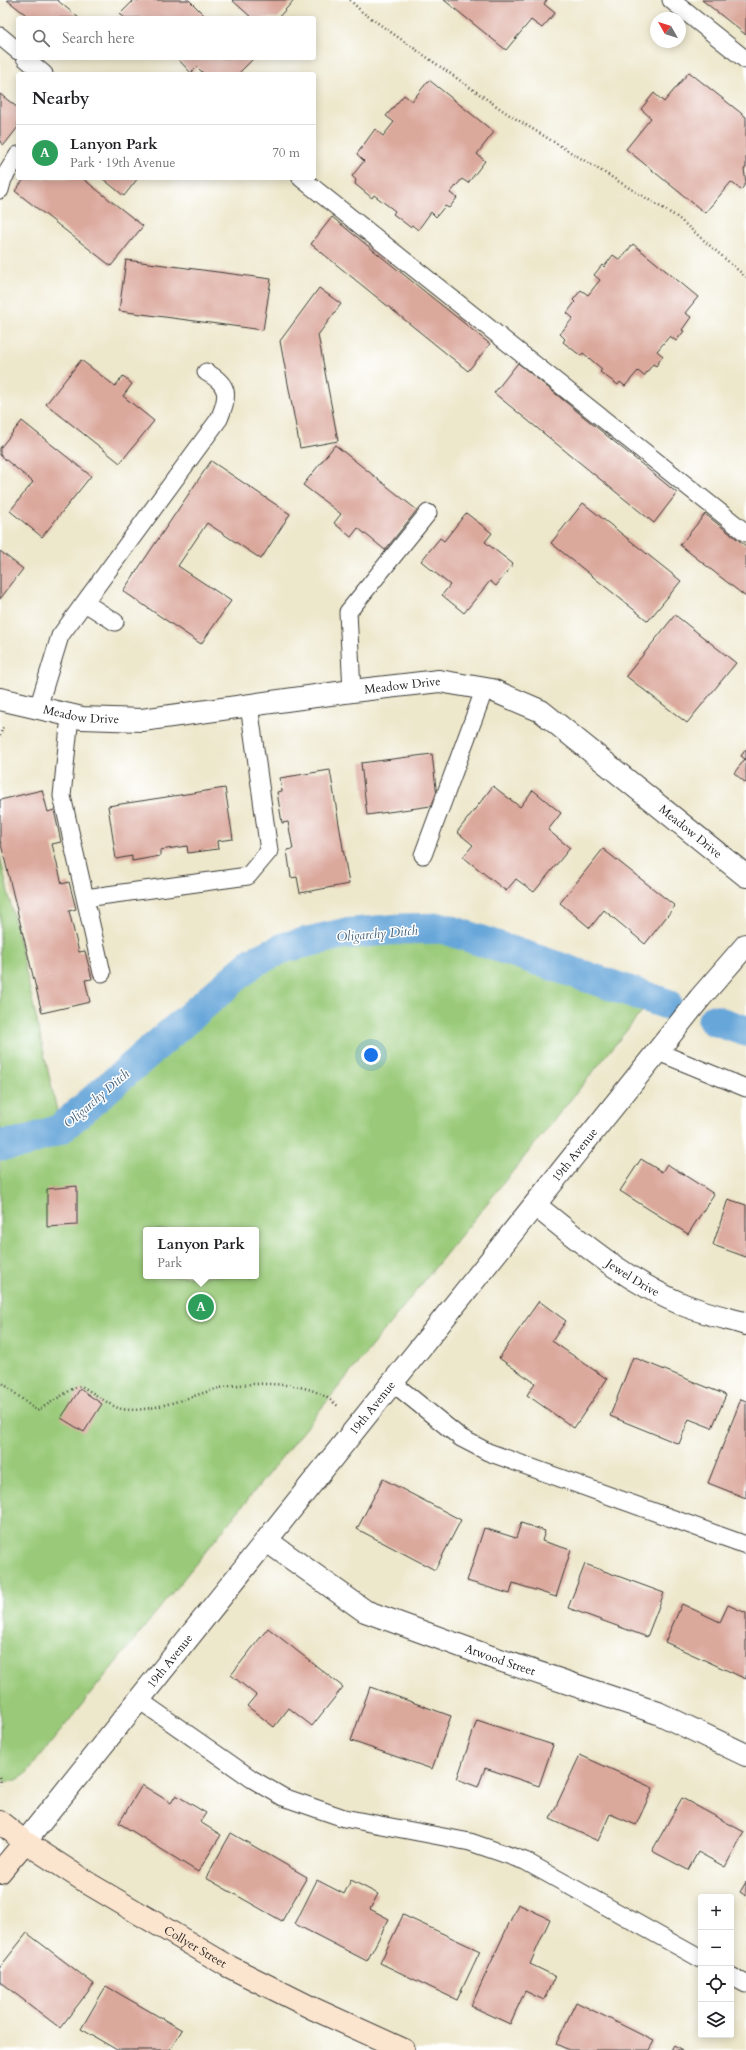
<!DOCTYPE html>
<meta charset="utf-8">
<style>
:root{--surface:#fff;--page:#f2f2f2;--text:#202124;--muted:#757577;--line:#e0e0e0;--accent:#1f6fb2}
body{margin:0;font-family:Cardo,serif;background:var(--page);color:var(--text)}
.controls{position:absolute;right:12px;bottom:12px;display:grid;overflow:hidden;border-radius:4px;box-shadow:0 2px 10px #0003}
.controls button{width:36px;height:36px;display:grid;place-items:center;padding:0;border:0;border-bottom:1px solid var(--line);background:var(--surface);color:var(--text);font:20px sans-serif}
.compass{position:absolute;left:650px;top:12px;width:36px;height:36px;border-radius:50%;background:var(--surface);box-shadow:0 2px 10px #0003;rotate:309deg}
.you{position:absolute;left:371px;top:1055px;width:14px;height:14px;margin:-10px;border:3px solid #fff;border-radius:50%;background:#1a73e8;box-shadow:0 0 0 6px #1a73e833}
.badge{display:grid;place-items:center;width:26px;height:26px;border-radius:50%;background:var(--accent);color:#fff;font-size:13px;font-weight:700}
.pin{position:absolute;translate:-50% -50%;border:2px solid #fff;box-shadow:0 1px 4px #0006}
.popup{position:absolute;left:143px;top:1227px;width:116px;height:52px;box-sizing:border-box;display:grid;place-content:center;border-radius:4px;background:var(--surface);filter:drop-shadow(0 1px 3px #0005);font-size:13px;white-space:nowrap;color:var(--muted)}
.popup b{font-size:15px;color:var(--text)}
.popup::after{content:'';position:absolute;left:50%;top:100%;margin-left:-8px;border:8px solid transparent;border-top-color:var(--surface)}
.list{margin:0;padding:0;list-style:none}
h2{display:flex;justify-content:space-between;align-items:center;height:52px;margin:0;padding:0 16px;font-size:17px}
h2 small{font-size:13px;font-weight:400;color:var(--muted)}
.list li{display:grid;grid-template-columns:26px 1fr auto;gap:12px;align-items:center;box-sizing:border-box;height:56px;padding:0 16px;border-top:1px solid var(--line)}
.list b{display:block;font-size:15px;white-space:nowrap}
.list p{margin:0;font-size:13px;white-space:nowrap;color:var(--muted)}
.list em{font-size:13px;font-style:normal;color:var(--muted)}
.icon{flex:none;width:22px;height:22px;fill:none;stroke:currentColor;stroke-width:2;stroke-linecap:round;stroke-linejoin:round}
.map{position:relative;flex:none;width:746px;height:2050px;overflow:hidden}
.search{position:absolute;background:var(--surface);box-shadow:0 2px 10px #0003;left:16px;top:16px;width:300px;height:44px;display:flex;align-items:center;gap:10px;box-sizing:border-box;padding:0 14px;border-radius:4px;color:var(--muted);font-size:15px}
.panel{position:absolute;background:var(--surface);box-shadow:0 2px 10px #0003;left:16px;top:72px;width:300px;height:108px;border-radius:4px}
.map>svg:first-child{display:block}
.green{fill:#9aca79;stroke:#5b734a;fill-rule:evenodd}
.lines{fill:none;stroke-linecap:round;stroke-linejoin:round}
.canal{stroke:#66a6d9;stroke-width:31}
.building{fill:#dba89c}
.lane-casing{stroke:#3b3a36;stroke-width:19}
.street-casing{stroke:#3b3a36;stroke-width:24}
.secondary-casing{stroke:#3b3a36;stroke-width:24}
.path{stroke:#3b3a36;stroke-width:2.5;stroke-dasharray:1 3;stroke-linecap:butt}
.lane{stroke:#fff;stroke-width:17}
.street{stroke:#fff;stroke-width:22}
.secondary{stroke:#fce5cf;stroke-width:22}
.labels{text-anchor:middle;stroke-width:3;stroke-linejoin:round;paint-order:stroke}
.street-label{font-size:12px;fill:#1c1c1c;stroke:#fff}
.water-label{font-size:13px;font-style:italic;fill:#41617a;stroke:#fff}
</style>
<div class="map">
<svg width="746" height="2050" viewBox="0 0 746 2050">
<rect width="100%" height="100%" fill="#fff"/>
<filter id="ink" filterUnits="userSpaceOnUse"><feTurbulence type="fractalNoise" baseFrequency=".025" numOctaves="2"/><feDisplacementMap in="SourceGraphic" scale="8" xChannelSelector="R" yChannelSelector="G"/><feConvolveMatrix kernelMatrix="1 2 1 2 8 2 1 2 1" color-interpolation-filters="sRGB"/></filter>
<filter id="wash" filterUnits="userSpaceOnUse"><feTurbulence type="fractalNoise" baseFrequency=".012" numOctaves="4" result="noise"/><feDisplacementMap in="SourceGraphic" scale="16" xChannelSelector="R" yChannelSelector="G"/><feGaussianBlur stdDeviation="0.9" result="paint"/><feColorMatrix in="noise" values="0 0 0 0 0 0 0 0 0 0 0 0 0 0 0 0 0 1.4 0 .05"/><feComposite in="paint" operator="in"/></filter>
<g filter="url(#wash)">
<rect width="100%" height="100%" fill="#ede7cb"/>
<path class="green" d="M0,856L61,1129L253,962L286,947L342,934L400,929L443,928L652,999L25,1775C16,1781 10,1784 0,1780ZM146,1230H256V1276H146Z"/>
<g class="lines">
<path class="canal" d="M713,1020L746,1031
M0,1145L22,1143L60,1129L253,962L286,947L342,934L400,929L443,928L667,1004"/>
</g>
<g id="blocks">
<path class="building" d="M7,0H57L79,18H30Z
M134,0H189L207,18H125L120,14Z
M232,0H294L278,18H252Z
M444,0H547L544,4L555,13L542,28L531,20L506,50Z
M702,0H746V35Z
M177,58H254L238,74H204L197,67L191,73Z
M689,72L746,117V168L744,169L746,183L741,190L731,182L705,213L626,149L651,118L641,109L654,93L664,102Z
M429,80L494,132L477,154L485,161L468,183L462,179L450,193L457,198L449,208L445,206L436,217L431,212L418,230L412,225L410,227L393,214L395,211L374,195L372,198L355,184L356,180L352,176L364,161L357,154L375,129L383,136L394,122L386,116L404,95L412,101Z
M0,94L18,108V127L4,145L0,142Z
M25,178H82L143,226L111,266L15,191Z
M102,178H138L124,196Z
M332,217L490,344L468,371L311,244Z
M633,244L698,297L685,313L691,317L682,330L684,331L676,341L670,336L662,345L657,351L663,356L656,366L653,364L644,376L638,371L625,386L620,382L618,385L600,372L602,369L583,353L581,356L563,342L565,339L560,334L573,318L567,313L575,302L573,300L581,290L588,295L600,280L594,275L602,265L604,267L613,255L620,260Z
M126,260L271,279L263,330L119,311Z
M319,288L341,304L318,335L338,441L300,448L280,341Z
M81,360L115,386L123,376L132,384L123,396L154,421L120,463L46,404Z
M518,363L677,493L654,523L494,393Z
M22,421L91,476L42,537L10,511L33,482L0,455V448Z
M335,445L417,510L385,550L358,528L351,537L334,523L341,514L303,485Z
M211,461L290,514L261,559L207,523L178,566L231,601L201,644L123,591Z
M583,503L681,581L648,621L551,543Z
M466,513L492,533L485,542L513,564L496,586L490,581L464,613L442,595L450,585L421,561L440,538L444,541Z
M705,514L746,546V597L680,545Z
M0,551L23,569L0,599Z
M675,615L736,663L687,723L626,676Z
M746,749V783L734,773L745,759L741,756Z
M432,754L438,805L367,815L361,763Z
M330,770L349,884L300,893L297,877L291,878L287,850L293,849L288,822L282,823L277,792L282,791L280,778Z
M493,786L520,807L533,790L561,813L548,830L570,848L534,892L516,879L506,891L463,857L473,845L457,832Z
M225,788L233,839L217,841L218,849L188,853L187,846L160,850V856L132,861V856L116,859L108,806Z
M42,790L48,812L54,810L61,842L52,844L62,884L69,882L76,909L69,911L79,952L85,951L92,979L85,980L90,1002L42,1013L0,840V800Z
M603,849L675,906L645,944L604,910L590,928L560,903Z
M641,1159L662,1172L667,1164L714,1194L688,1234L620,1191Z
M77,1186V1225L47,1227V1189Z
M728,1199L746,1205V1257L713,1245Z
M539,1301L566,1321L552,1341L607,1379L574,1428L527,1395L535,1383L499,1358Z
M633,1357L726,1395L712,1428L689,1419L679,1444L610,1416Z
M80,1389L102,1404L84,1432L61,1418Z
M741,1399L746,1401V1498L708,1483Z
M383,1479L461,1520L435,1570L357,1529Z
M521,1523L545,1531L542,1541L571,1550L556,1597L513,1583L510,1594L467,1581L484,1528L516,1538Z
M585,1564L664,1593L647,1637L568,1608Z
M682,1604L720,1622L728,1605L746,1613V1679L665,1642Z
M268,1628L343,1687L312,1726L289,1708L274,1727L247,1706L256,1695L231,1675Z
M370,1687L451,1716L432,1769L351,1741Z
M477,1720L553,1745L539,1786L485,1768L478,1787L457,1779Z
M580,1755L653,1788L636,1825L610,1814L598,1841L550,1819Z
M142,1785L171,1803L176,1795L206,1813L200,1822L221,1835L198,1872L119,1823Z
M682,1798L744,1832L725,1867L698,1852L688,1870L652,1851Z
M231,1833L307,1877L282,1921L206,1878Z
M317,1880L344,1894L351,1880L378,1894L370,1909L389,1919L367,1961L295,1924Z
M746,1882V1896L740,1892Z
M518,1904L550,1919L530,1964L555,1976L544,2000L525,1991L510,2024L471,2006Z
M403,1915L480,1951L457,2000L380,1963Z
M27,1933L94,1984L60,2028L0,1982V1967Z
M106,1986L182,2030L170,2050H117L81,2029Z
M576,2002L654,2041L649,2050H569L556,2044Z
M674,2045L682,2050H671Z"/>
</g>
</g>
<g filter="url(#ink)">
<use href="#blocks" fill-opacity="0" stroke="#3b3a36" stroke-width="1"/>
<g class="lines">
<g class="lane-casing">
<path id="lane" d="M671,0L746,60
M0,36L18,51
M25,58L44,74
M301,178L746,533
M0,190L3,179L18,155
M85,603L115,622
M352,691L348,612L428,513
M38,708L60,636L219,419C229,396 230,385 206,372
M70,716L62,796L102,973
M423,855L485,688
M85,898L248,876L269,851L249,705
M658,1052L746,1088
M393,1383L461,1438L488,1452L746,1545
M139,1700L252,1779L283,1797L344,1818L470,1842L525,1861L701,1959
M731,1976L746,1984"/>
</g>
<g class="street-casing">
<g id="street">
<path id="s1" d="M0,699L82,718L142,720L352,691L439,681L492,690L541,711L746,876"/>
<path id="s2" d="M535,1205C582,1243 628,1282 684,1305C704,1313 726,1318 746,1324"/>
<path id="s3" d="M267,1541L365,1611L491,1657L658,1713L746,1755"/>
<path id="s4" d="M25,1842L700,998L746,945"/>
</g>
</g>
<g class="secondary-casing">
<g id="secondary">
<path id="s5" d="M0,1822L25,1842L91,1885L228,1966L312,2008L404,2050"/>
<path d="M0,1872L25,1842"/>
</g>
</g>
<path class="path" d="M350,0L362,12L508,114L677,217L746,277
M0,736L3,726
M0,1381L37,1411L74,1388L81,1386C93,1392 106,1403 118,1408C144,1416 191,1396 216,1389C240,1382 287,1382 311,1390C321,1393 331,1400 339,1407
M0,1777L1,1785"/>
<use href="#lane" class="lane"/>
<use href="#street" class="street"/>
<use href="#secondary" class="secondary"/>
</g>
</g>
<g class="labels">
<g class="street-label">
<text dy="4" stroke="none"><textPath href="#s1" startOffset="407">Meadow Drive</textPath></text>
<text dy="4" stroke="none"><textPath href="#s1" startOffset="83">Meadow Drive</textPath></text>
<text dy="4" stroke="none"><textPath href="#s1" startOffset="743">Meadow Drive</textPath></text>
<text dy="4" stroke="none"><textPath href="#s4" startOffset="880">19th Avenue</textPath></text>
<text dy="4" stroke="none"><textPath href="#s2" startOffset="122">Jewel Drive</textPath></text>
<text dy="4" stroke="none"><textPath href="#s4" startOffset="556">19th Avenue</textPath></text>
<text dy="4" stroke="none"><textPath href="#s3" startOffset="264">Atwood Street</textPath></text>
<text dy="4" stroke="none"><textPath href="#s4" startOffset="232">19th Avenue</textPath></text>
<text dy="4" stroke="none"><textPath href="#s5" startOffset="232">Collyer Street</textPath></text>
</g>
<g class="water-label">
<text transform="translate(377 933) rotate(-5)" y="5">Oligarchy Ditch</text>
<text transform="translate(96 1098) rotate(-41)" y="5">Oligarchy Ditch</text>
</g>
</g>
</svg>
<div class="controls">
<button>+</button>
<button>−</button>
<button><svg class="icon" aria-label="locate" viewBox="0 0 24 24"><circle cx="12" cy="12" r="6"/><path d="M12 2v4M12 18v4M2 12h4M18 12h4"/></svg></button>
<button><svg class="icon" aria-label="layers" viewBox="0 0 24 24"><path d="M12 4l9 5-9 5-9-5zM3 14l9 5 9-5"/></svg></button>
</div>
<svg class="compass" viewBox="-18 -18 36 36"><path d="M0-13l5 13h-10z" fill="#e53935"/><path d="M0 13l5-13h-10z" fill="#757577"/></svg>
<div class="you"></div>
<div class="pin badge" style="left:201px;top:1307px;background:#2e9e5b">A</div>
<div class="popup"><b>Lanyon Park</b>Park</div>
<div class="search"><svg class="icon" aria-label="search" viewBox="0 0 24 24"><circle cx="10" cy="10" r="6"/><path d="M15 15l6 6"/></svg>Search here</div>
<section class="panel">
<h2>Nearby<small></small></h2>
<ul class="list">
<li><span class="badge" style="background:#2e9e5b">A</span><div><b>Lanyon Park</b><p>Park · 19th Avenue</p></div><em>70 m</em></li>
</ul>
</section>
</div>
